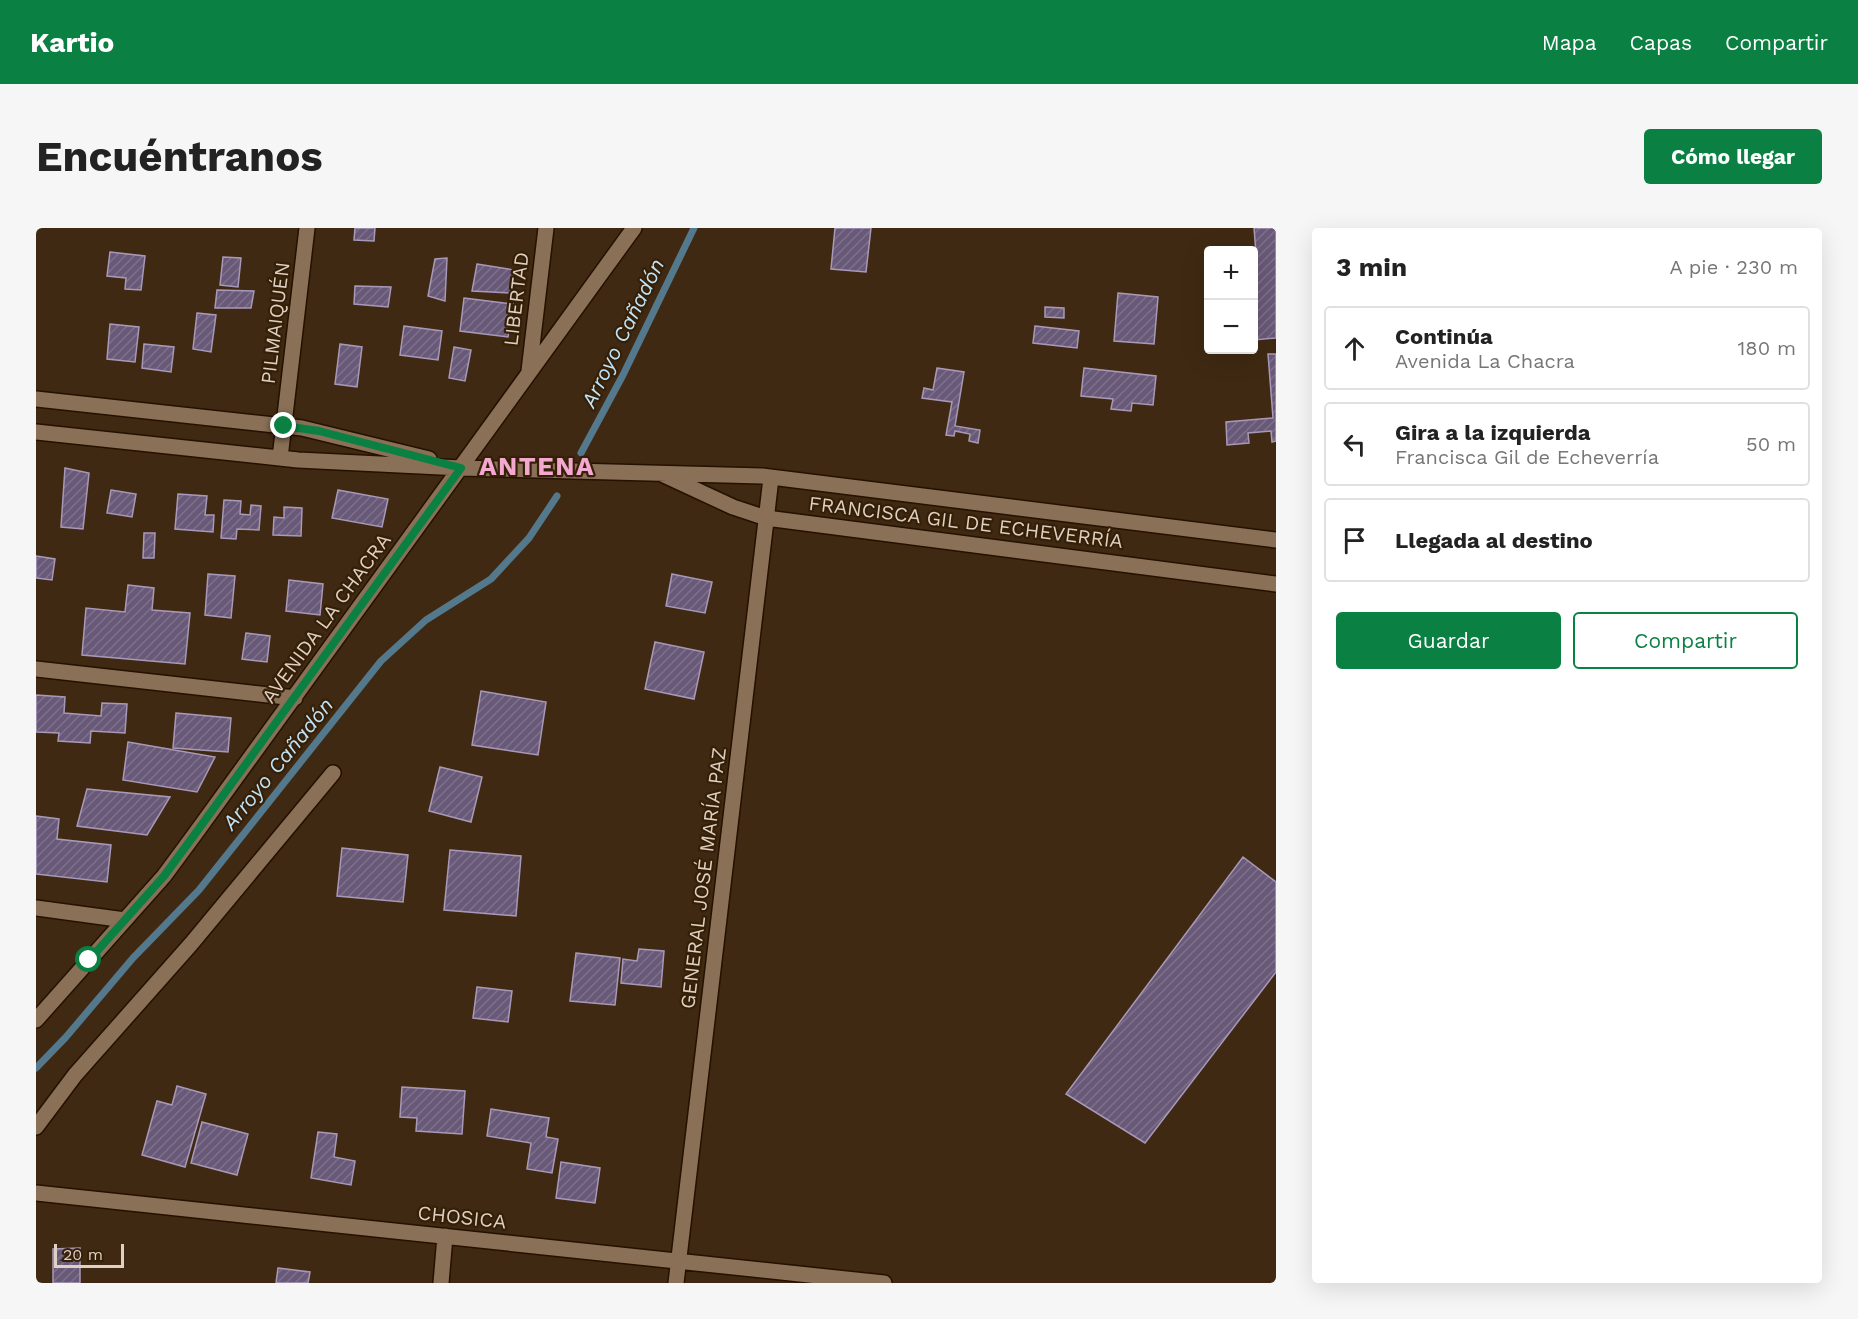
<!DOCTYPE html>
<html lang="es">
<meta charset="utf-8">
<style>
:root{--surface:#fff;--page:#f6f6f6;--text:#222;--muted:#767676;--line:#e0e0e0;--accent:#0b8043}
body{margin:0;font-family:"Work Sans",sans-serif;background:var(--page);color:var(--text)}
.controls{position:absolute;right:18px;top:18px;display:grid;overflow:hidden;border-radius:6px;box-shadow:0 6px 24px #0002}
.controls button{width:54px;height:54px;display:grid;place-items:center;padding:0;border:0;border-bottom:2px solid var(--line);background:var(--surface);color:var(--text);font:30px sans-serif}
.scale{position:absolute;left:18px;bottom:15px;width:70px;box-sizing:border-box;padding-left:6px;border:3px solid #ded0c3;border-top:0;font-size:16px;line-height:21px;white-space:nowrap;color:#ded0c3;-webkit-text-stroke:4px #351f07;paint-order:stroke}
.stop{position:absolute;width:18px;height:18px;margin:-14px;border:4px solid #0b8043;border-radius:50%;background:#fff}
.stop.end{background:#0b8043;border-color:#fff;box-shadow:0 2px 6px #0008}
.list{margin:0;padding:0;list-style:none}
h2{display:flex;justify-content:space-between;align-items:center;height:78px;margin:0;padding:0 24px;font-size:26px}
h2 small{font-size:20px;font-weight:400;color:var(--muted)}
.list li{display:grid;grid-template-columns:39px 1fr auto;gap:18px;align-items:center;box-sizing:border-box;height:84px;margin:0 12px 12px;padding:0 12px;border:2px solid var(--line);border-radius:6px}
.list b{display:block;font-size:22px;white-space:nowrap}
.list p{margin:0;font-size:20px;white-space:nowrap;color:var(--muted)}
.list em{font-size:20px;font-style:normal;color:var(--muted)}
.actions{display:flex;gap:12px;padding:18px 24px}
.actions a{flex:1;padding:14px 0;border:2px solid var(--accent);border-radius:6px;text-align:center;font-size:21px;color:var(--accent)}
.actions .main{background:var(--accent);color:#fff}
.icon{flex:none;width:33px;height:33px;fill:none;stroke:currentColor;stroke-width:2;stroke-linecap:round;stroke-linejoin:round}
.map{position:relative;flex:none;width:1240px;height:1055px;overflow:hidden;border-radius:6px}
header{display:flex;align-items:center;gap:36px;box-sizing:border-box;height:84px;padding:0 30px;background:var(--accent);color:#fff}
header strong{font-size:28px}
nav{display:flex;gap:33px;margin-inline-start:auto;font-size:21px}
.intro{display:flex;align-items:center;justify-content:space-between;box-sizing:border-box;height:144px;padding:0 36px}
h1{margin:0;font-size:42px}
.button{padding:15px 27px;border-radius:6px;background:var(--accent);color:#fff;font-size:21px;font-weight:700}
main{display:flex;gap:36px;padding:0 36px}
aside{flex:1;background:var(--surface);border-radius:6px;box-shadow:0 6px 24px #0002}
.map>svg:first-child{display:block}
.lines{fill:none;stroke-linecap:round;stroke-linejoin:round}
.stream{stroke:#54798d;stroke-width:7}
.building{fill:url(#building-hatch);stroke:#a999b9;stroke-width:1.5}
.minor-casing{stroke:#251100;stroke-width:18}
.minor{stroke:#897057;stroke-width:15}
.route{stroke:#0b8043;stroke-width:8}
.labels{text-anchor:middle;stroke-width:4.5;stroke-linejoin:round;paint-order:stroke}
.street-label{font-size:20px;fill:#ded0c3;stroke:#351f07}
.water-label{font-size:21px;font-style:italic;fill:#bfe4fa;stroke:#351f07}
.district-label{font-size:26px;font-weight:bold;letter-spacing:1.5px;fill:#f2a8cf;stroke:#351f07}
</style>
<header>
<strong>Kartio</strong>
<nav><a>Mapa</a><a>Capas</a><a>Compartir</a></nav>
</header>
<div class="intro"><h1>Encuéntranos</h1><a class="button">Cómo llegar</a></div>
<main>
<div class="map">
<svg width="1240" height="1055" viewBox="0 0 1240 1055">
<defs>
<pattern id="building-hatch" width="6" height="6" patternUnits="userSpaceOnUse" patternTransform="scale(1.5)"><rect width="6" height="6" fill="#695978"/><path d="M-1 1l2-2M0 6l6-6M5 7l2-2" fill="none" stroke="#7e708a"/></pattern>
</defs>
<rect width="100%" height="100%" fill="#3f2912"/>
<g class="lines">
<path class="stream" d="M545,225L587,147L658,0
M0,840L30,809L97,730L163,662L345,433L390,392L455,351L493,310L521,268"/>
</g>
<path class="building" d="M319,0H339L338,13L318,12Z
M799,0H835L830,44L795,41Z
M1218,0H1240V110L1218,112V25H1220Z
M74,24L109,28L105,62L89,61L90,50L71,48Z
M187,29L205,30L202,59L184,57Z
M411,30L409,73L392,68L399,31Z
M441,36L478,42L474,65L436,63Z
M319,58L355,59L352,79L318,76Z
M181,62L218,63L215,80H179Z
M1082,65L1122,69L1118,116L1078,113Z
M428,70L477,76L472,109L424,103Z
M1009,79L1028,80V90L1009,89Z
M161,85L180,87L175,124L157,121Z
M74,96L103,99L99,134L71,131Z
M368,98L406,103L402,132L364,127Z
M999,98L1043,103L1041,120L997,115Z
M108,116L138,119L135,144L106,140Z
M304,116L326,119L321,159L299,156Z
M418,119L435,122L429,153L413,150Z
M1232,126H1240V213L1236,214L1235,203L1212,205L1213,215L1191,217L1190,194L1237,190Z
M901,140L928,144L919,198L944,202L942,215L933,213L934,206L919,203L918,208L910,207L916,174L886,170L888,160L897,162Z
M1048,140L1120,148L1117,177L1096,175L1095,183L1075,181L1077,171L1045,168Z
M29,240L53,245L47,301L25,299Z
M75,262L100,266L96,289L71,285Z
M302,262L352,271L346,299L296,290Z
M142,266L171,268L169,287H178L177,304L139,301Z
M188,272L205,273L204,286L214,287L215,277L225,278L223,302L201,301L200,311L185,310Z
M248,279L266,280L265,308L237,307L238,289L248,290Z
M108,305H119L118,330H107Z
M0,328L19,331L16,352L0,350Z
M172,346L199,348L195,390L169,387Z
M636,346L676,354L669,385L630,378Z
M253,352L287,356L284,387L250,383Z
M92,357L118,360L116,382L154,385L149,436L46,427L50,380L89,384Z
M210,405L234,408L231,434L206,431Z
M619,414L668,424L658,471L609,461Z
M445,463L510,474L502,527L436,517Z
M0,467L29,469L28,485L65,488L66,475L91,476L89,505L55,503L54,515L22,513L23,505L0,504Z
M140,485L195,490L192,524L137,520Z
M92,514L179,529L161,564L87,552Z
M404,539L446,549L435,594L393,583Z
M51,561L134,569L111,607L41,598Z
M0,588L23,591L21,611L75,617L71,654L0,646Z
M306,620L372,627L367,674L301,668Z
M414,622L485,628L480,688L408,682Z
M1207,629L1240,654V744L1109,915L1030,866Z
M603,721L628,723L625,759L585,755L587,731L601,733Z
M540,725L584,730L579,777L534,773Z
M441,759L476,763L472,794L437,790Z
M141,858L170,866L149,939L106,927L121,873L136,877Z
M366,859L429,863L426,906L380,903L381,890L364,889Z
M455,881L513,890L510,909L522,911L516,945L491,941L495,915L451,908Z
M166,894L212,906L201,947L155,935Z
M282,904L301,906L298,929L319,933L315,957L275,950Z
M525,934L564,940L559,975L520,970Z
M44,1020V1055H17V1021Z
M242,1040L274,1044L272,1055H240Z"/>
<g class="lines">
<g class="minor-casing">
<path id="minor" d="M493,143L510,0
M0,171L266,200L393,231
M0,204L262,232L425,240L726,248L1240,312
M244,230L271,0
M628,247L697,279L730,290L1240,356
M0,441L259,470
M0,680L89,692
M0,792L128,648L159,606L598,0
M0,899L39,847L155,716L297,545
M0,965L848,1055
M405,1055L409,1008
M640,1055L735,250"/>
</g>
<use href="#minor" class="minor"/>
</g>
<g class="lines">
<path class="route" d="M53,732L128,648L159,606L425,240L283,203L248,198"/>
</g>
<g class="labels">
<g class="street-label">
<text transform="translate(480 71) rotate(-83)" y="7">LIBERTAD</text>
<text transform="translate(239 95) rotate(-83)" y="7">PILMAIQUÉN</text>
<text transform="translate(930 294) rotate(7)" y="7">FRANCISCA GIL DE ECHEVERRÍA</text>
<text transform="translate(290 390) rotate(-54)" y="7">AVENIDA LA CHACRA</text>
<text transform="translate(667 650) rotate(-83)" y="7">GENERAL JOSÉ MARÍA PAZ</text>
<text transform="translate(426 989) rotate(6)" y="7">CHOSICA</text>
</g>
<g class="water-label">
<text transform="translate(587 105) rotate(-64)" y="7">Arroyo Cañadón</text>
<text transform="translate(242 536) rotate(-51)" y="7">Arroyo Cañadón</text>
</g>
<g class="district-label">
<text x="501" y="247">ANTENA</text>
</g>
</g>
</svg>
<div class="controls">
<button>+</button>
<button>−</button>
</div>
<div class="scale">20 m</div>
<div class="stop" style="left:53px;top:732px"></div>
<div class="stop end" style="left:248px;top:198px"></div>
</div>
<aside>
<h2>3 min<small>A pie · 230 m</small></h2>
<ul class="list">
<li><svg class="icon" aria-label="ahead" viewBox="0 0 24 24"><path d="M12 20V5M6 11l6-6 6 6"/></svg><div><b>Continúa</b><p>Avenida La Chacra</p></div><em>180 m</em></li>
<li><svg class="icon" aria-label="left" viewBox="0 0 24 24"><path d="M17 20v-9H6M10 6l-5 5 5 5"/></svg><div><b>Gira a la izquierda</b><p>Francisca Gil de Echeverría</p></div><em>50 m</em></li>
<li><svg class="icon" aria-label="arrive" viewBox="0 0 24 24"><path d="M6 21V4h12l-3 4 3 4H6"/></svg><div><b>Llegada al destino</b></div></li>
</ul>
<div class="actions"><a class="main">Guardar</a><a>Compartir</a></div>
</aside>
</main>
